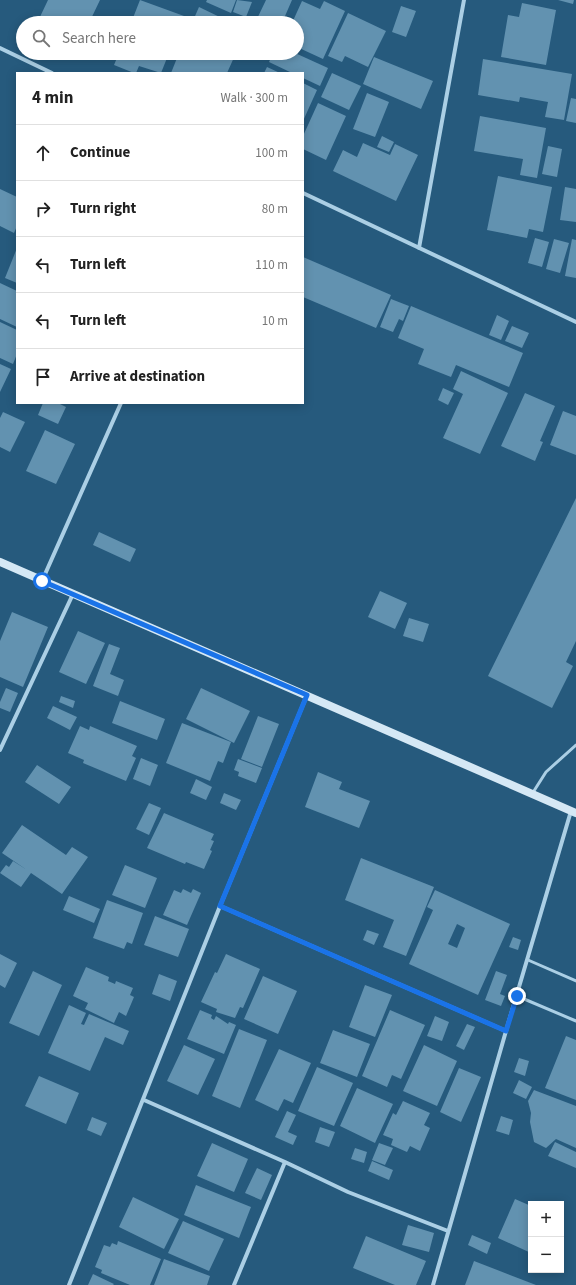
<!DOCTYPE html>
<meta charset="utf-8">
<style>
:root{--surface:#fff;--page:#f6f6f6;--text:#222;--muted:#767676;--line:#e0e0e0}
body{margin:0;font-family:"Source Sans 3",sans-serif;background:var(--page);color:var(--text)}
.controls{position:absolute;right:12px;bottom:12px;display:grid;overflow:hidden;border-radius:0px;box-shadow:0 2px 10px #0003}
.controls button{width:36px;height:36px;display:grid;place-items:center;padding:0;border:0;border-bottom:1px solid var(--line);background:var(--surface);color:var(--text);font:20px sans-serif}
.stop{position:absolute;width:12px;height:12px;margin:-9px;border:3px solid #1a73e8;border-radius:50%;background:#fff}
.stop.end{background:#1a73e8;border-color:#fff;box-shadow:0 1px 4px #0008}
.list{margin:0;padding:0;list-style:none}
h2{display:flex;justify-content:space-between;align-items:center;height:52px;margin:0;padding:0 16px;font-size:17px}
h2 small{font-size:13px;font-weight:400;color:var(--muted)}
.list li{display:grid;grid-template-columns:26px 1fr auto;gap:12px;align-items:center;box-sizing:border-box;height:56px;padding:0 16px;border-top:1px solid var(--line)}
.list b{display:block;font-size:15px;white-space:nowrap}
.list em{font-size:13px;font-style:normal;color:var(--muted)}
.icon{flex:none;width:22px;height:22px;fill:none;stroke:currentColor;stroke-width:2;stroke-linecap:round;stroke-linejoin:round}
.map{position:relative;flex:none;width:576px;height:1285px;overflow:hidden}
.search{position:absolute;background:var(--surface);box-shadow:0 2px 10px #0003;left:16px;top:16px;width:288px;height:44px;display:flex;align-items:center;gap:10px;box-sizing:border-box;padding:0 14px;border-radius:22px;color:var(--muted);font-size:15px}
.panel{position:absolute;background:var(--surface);box-shadow:0 2px 10px #0003;left:16px;top:72px;width:288px;height:332px;border-radius:0px}
.map>svg:first-child{display:block}
.building{fill:#6292b0;fill-rule:evenodd}
.lines{fill:none;stroke-linecap:round;stroke-linejoin:round}
.lane{stroke:#abcfe5;stroke-width:3}
.street{stroke:#abcfe5;stroke-width:4}
.secondary{stroke:#d5e8f5;stroke-width:8}
.route{stroke:#1a73e8;stroke-width:5}
</style>
<div class="map">
<svg width="576" height="1285" viewBox="0 0 576 1285">
<rect width="100%" height="100%" fill="#265a7d"/>
<path class="building" d="M48,0H100L89,23H47L39,19Z
M140,0L184,16L181,23H131Z
M207,0H236L231,13L206,2Z
M237,0L252,2L246,17L233,12Z
M266,0H292L282,23H255Z
M558,0H574L573,4Z
M302,1L320,9L324,1L345,11L323,59L297,47V23H292Z
M522,3L556,10L546,65L501,57L508,15L519,17Z
M401,6L416,11L406,37L392,32Z
M199,7L226,20L224,23H192Z
M348,13L386,31L368,67L345,56L342,62L328,56Z
M119,53H169L161,73L139,66L136,73H134L114,65Z
M179,53H236L227,73H171Z
M273,53H295L328,68L320,86L303,78V73H292L269,62Z
M374,57L433,81L421,109L363,84Z
M483,59L572,74L564,120L545,117L548,102L520,97L519,102L478,95Z
M267,67L280,73H264Z
M332,73L361,86L349,110L321,97Z
M303,83L317,90L303,121Z
M367,93L389,102L375,137L353,129Z
M571,98L576,99V123L566,121Z
M318,103L346,116L326,160L303,149V136Z
M480,116L546,128L537,178L520,175L523,159L474,151Z
M382,136L394,142L389,152L377,147Z
M363,143L390,155L395,144L418,155L396,201L333,171L343,150L357,157Z
M548,146L562,149L557,177L542,174Z
M498,176L552,187L543,232L529,229L527,238L487,230Z
M565,187L576,189V222L560,220Z
M0,189L17,197V226L14,233L0,226Z
M535,238L549,242L542,267L528,263Z
M554,239L569,243L560,273L546,269Z
M572,239L576,240V278L565,276Z
M17,248V283L5,278Z
M303,257L391,295L376,328L303,297Z
M0,283L17,291V327L0,319Z
M391,299L409,306L403,321L399,319L393,332L380,327Z
M411,306L523,353L509,387L456,365L451,377L418,364L424,349L398,338Z
M497,315L509,321L501,340L489,335Z
M0,322L17,330V354L13,364L0,358Z
M512,326L529,333L522,348L505,341Z
M0,364L11,369L0,392Z
M461,371L508,393L480,454L443,438L463,394L453,389Z
M443,388L454,393L448,405L438,400Z
M525,393L555,406L540,441L543,442L535,461L501,446Z
M43,403H58L66,407L58,424L38,415Z
M563,411L576,416V455L550,445Z
M3,412L25,422L10,452L0,447V418Z
M45,430L75,444L56,484L26,471Z
M576,498V641L566,662L573,666L552,708L488,676Z
M99,532L136,549L130,562L93,545Z
M380,591L407,603L395,629L368,617Z
M12,612L48,627L23,687L0,677V641Z
M409,618L429,624L423,642L403,636Z
M78,631L105,643L86,684L59,672Z
M109,644L120,648L110,674L124,680L118,696L93,686Z
M6,688L18,693L10,712L0,708V702Z
M201,688L250,711L234,743L186,719Z
M61,696L75,701L73,708L59,702Z
M120,701L165,719L157,740L112,723Z
M53,706L77,717L70,730L47,718Z
M258,716L279,724L262,767L241,759Z
M182,723L231,742L223,763L218,761L210,781L166,763Z
M80,726L89,730L90,726L137,746L132,756L136,758L126,781L83,763L84,760L68,753Z
M141,758L158,765L150,786L133,779Z
M238,759L262,768L256,783L238,776L239,772L234,770Z
M37,765L71,787L59,804L25,782Z
M318,772L342,782L339,789L370,801L359,828L305,807Z
M196,779L212,787L206,800L190,793Z
M224,793L241,800L236,810L220,803Z
M149,803L161,808L149,835L136,829Z
M164,813L214,834L211,840L214,841L210,850L212,851L204,869L186,862L185,864L147,848Z
M22,825L66,855L72,847L88,857L62,894L31,873L21,887L0,873L6,865L9,867L13,861L27,870L2,853Z
M361,858L434,887L406,956L383,947L394,920L345,900Z
M125,865L157,878L145,908L112,895Z
M183,889L191,893L193,889L201,893L187,925L163,915L174,890L181,893Z
M435,890L510,924L478,995L409,964L433,910L427,907ZM457,924L465,928L457,948L448,944Z
M69,896L100,909L94,923L63,910Z
M107,900L143,913L132,944L127,942L124,949L93,938Z
M155,916L189,929L178,957L144,945Z
M367,930L379,934L374,945L363,940Z
M513,937L521,940L518,950L509,947Z
M0,954L17,963L5,988L0,985Z
M226,954L260,969L243,1008L240,1007L235,1018L216,1012L217,1009L201,1002L215,972L217,973Z
M86,967L109,977L108,981L115,984L116,981L133,988L130,995L134,997L126,1016L119,1012L114,1023L85,1009L88,1003L73,996Z
M33,971L62,985L39,1036L9,1023Z
M496,971L507,975L500,994L505,996L501,1006L485,1000Z
M159,974L177,981L170,1001L152,994Z
M263,976L297,991L278,1034L244,1019Z
M365,985L392,995L375,1037L349,1027Z
M69,1005L86,1013L81,1024L84,1025L89,1014L129,1031L123,1045L105,1037L90,1071L48,1053Z
M200,1010L212,1015L211,1018L214,1020L216,1016L228,1024L229,1022L236,1025L224,1054L187,1039Z
M390,1010L425,1025L401,1079L392,1075L387,1087L362,1076Z
M435,1016L449,1022L442,1041L427,1036Z
M467,1024L475,1027L464,1050L456,1046Z
M239,1029L267,1040L240,1108L212,1096Z
M333,1030L370,1044L357,1077L320,1063Z
M566,1036L576,1040V1100L545,1088Z
M184,1045L215,1059L198,1095L167,1081Z
M424,1045L457,1061L437,1106L403,1091Z
M279,1049L311,1063L293,1103L284,1099L278,1111L255,1100Z
M519,1058L529,1061L525,1076L514,1072Z
M317,1067L353,1083L334,1126L298,1111Z
M459,1068L481,1077L461,1122L440,1112Z
M39,1076L79,1093L66,1124L25,1106Z
M519,1080L532,1087L526,1099L513,1093Z
M357,1088L393,1104L375,1143L340,1126Z
M534,1090L576,1106V1148L556,1139L546,1148L534,1142L530,1122L531,1113L528,1101Z
M403,1101L430,1113L424,1125L430,1128L420,1151L410,1146L407,1152L391,1145L393,1139L383,1135L393,1113L396,1115Z
M287,1111L296,1115L288,1132L297,1136L293,1145L275,1137Z
M501,1116L513,1120L509,1135L496,1131Z
M92,1117L107,1123L101,1136L87,1130Z
M320,1127L335,1132L329,1147L315,1142Z
M555,1142L576,1152V1168L548,1156Z
M212,1143L248,1159L234,1192L197,1176Z
M379,1143L393,1148L385,1165L372,1160Z
M355,1148L367,1152L364,1163L351,1159Z
M372,1161L393,1170L389,1180L368,1171Z
M257,1168L272,1175L261,1200L245,1193Z
M196,1185L251,1207L239,1238L184,1215Z
M133,1197L179,1219L164,1249L119,1227Z
M515,1199L531,1206V1253L498,1238Z
M183,1221L224,1239L209,1271L168,1253Z
M408,1225L434,1233L429,1252L402,1245Z
M472,1235L491,1243L487,1254L468,1245Z
M366,1236L426,1261L416,1285H395L353,1268Z
M118,1241L161,1259L150,1285H130L101,1273L102,1270L95,1267L104,1245L110,1247L112,1243L117,1245Z
M164,1259L210,1276L207,1285H154Z
M474,1261L536,1285H465Z
M93,1274L114,1284L113,1285H88Z"/>
<g class="lines">
<path class="lane" d="M532,794L546,772L576,745
M528,960L576,981
M517,996L576,1021"/>
<path class="street" d="M0,48L52,73
M303,193L576,322
M419,248L464,0
M42,581L121,403
M0,750L73,594
M220,906L506,1031
M144,1100L285,1162L348,1192L448,1231
M69,1285L220,906L307,695
M234,1285L285,1162
M433,1285L506,1031L571,811"/>
<path class="secondary" d="M0,562L576,813"/>
</g>
<g class="lines">
<path class="route" d="M42,581L307,695L220,906L506,1031L517,996"/>
</g>
</svg>
<div class="controls">
<button>+</button>
<button>−</button>
</div>
<div class="stop" style="left:42px;top:581px"></div>
<div class="stop end" style="left:517px;top:996px"></div>
<div class="search"><svg class="icon" aria-label="search" viewBox="0 0 24 24"><circle cx="10" cy="10" r="6"/><path d="M15 15l6 6"/></svg>Search here</div>
<section class="panel">
<h2>4 min<small>Walk · 300 m</small></h2>
<ul class="list">
<li><svg class="icon" aria-label="ahead" viewBox="0 0 24 24"><path d="M12 20V5M6 11l6-6 6 6"/></svg><div><b>Continue</b></div><em>100 m</em></li>
<li><svg class="icon" aria-label="right" viewBox="0 0 24 24"><path d="M7 20v-9h11M14 6l5 5-5 5"/></svg><div><b>Turn right</b></div><em>80 m</em></li>
<li><svg class="icon" aria-label="left" viewBox="0 0 24 24"><path d="M17 20v-9H6M10 6l-5 5 5 5"/></svg><div><b>Turn left</b></div><em>110 m</em></li>
<li><svg class="icon" aria-label="left" viewBox="0 0 24 24"><path d="M17 20v-9H6M10 6l-5 5 5 5"/></svg><div><b>Turn left</b></div><em>10 m</em></li>
<li><svg class="icon" aria-label="arrive" viewBox="0 0 24 24"><path d="M6 21V4h12l-3 4 3 4H6"/></svg><div><b>Arrive at destination</b></div></li>
</ul>
</section>
</div>
